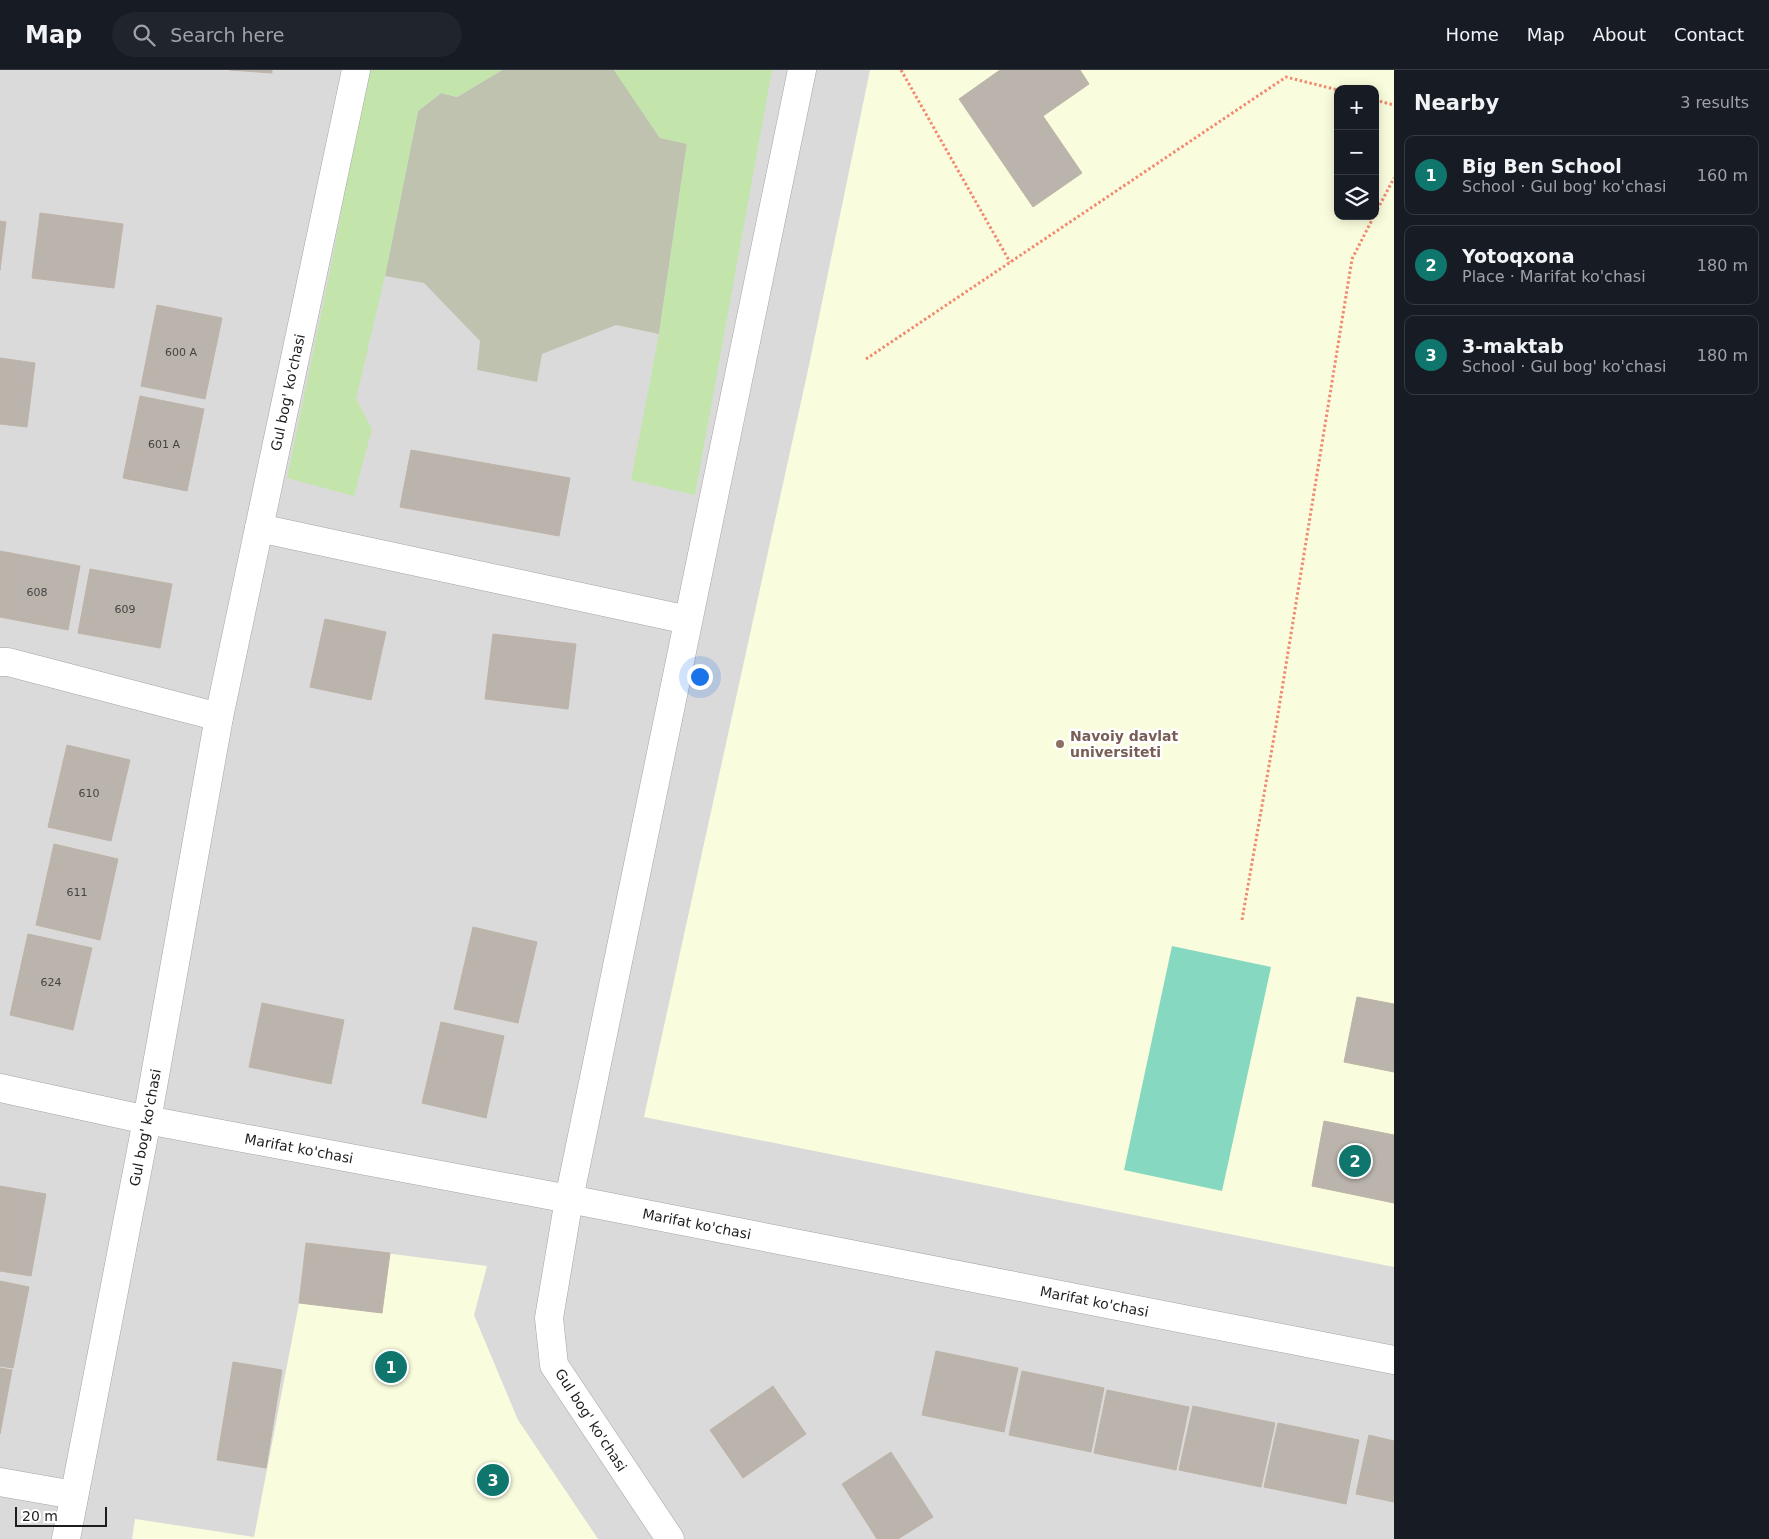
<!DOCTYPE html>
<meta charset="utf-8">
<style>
:root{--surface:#171b24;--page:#20242c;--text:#f1f3f6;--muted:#9ea1a6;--line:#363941;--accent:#0f766e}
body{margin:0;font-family:"DejaVu Sans",sans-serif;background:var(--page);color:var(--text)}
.controls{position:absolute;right:15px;top:15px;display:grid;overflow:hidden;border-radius:10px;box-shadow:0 2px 12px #0003}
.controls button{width:45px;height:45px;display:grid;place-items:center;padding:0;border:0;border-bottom:1px solid var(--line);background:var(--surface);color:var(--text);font:25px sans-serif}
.scale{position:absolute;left:15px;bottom:12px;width:92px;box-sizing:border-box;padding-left:5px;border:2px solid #1d1d1d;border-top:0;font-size:14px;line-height:18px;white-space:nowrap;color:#1d1d1d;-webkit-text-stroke:4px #fff;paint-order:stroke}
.you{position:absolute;left:699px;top:606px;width:18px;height:18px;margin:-12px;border:4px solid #fff;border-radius:50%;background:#1a73e8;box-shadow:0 0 0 8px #1a73e833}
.badge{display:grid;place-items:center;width:32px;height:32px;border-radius:50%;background:var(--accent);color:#fff;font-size:16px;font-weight:700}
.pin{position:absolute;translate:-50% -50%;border:2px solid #fff;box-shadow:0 1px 5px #0006}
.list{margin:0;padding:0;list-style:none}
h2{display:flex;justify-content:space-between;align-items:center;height:65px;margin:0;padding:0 20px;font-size:21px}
h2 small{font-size:16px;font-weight:400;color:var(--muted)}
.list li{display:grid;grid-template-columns:32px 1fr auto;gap:15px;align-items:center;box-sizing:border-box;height:80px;margin:0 10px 10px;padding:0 10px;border:1px solid var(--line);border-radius:10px}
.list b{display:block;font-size:19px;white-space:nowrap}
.list p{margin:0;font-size:16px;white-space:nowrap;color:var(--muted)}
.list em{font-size:16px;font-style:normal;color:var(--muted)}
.icon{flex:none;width:28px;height:28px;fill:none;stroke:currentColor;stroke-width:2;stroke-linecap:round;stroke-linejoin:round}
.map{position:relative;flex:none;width:1394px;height:1469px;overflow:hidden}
header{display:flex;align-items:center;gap:30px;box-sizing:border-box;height:70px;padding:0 25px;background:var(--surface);border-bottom:1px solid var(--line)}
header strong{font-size:24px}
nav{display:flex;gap:28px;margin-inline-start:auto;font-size:18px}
.search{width:350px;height:45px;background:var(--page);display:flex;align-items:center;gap:12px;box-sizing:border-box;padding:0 18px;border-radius:28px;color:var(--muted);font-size:19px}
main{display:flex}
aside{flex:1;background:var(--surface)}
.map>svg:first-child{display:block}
.residential{fill:#dbdada;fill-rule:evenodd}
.education{fill:#fafddd;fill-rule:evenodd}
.construction{fill:#c0c2b0}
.grass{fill:#c3e5ac}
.pitch{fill:#86d9c0}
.building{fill:#bab4ad;stroke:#beb3a7}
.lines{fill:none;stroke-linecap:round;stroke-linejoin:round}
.minor-casing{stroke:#a4a4a4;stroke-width:29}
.path{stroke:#f18a71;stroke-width:3;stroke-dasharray:2.5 2.5;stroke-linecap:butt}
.minor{stroke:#fff;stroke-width:28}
.education-dot{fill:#8d6e63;stroke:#fff;stroke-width:2}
.labels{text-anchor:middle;stroke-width:5;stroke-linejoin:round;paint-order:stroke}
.number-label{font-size:11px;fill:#444341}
.street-label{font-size:14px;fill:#1d1d1d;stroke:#fff}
.education-label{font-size:14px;font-weight:bold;fill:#785e54;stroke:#fff;text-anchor:start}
</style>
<header>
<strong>Map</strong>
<div class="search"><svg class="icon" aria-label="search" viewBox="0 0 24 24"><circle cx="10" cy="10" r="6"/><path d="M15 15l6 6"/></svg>Search here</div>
<nav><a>Home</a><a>Map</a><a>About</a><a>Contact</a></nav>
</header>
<main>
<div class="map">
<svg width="1394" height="1469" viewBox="0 0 1394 1469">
<rect width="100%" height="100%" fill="#eeebe4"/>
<path class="residential" d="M0,0H1394V1469H0ZM1338,19H1375V146H1338Z"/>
<path class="education" d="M870,0H1394V1197L644,1047L808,300ZM1338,19H1375V146H1338Z
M306,1173L487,1196L474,1245L518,1350L598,1469H132L135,1449L254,1467L299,1233Z"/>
<path class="construction" d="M502,0H614L660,68L687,73L659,264L616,255L542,284L537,312L477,300L480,271L424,213L385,206L418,41L441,23L457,27Z"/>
<path class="grass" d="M368,0H502L457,27L441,23L418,41L385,206L356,329L372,359L354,426L287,408L331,196Z
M614,0H772L695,425L631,410L659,264L687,74L660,68Z"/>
<path class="pitch" d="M1172,876L1271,897L1222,1121L1124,1100Z"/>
<path class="building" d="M230,0H272V3Z
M1000,0H1080L1089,14L1043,46L1082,103L1033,137L959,29Z
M40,143L123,154L114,218L32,208Z
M0,151L6,152L0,200Z
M157,235L222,248L205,329L141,316Z
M0,288L35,293L27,357L0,354Z
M140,326L204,339L187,421L123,408Z
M411,380L570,408L559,466L400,437Z
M0,481L80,496L68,560L0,547Z
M90,499L172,514L160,578L78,563Z
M325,549L386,562L371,630L310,617Z
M493,564L576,574L568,639L485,629Z
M67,675L130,690L111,771L48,757Z
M54,774L118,789L100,870L36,855Z
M473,857L537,872L518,953L454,939Z
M28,864L92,878L73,960L10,945Z
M1357,927L1394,934V1002L1344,992Z
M262,933L344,950L331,1014L249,997Z
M441,952L504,966L486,1048L422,1033Z
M1324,1051L1394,1065V1133L1312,1116Z
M0,1116L46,1124L31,1206L0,1201Z
M306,1173L390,1183L382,1243L299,1233Z
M0,1211L29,1217L13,1298L0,1296Z
M936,1281L1018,1298L1004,1362L922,1345Z
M233,1292L282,1300L266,1398L217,1390Z
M0,1298L12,1300L0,1364Z
M1022,1301L1104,1318L1091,1382L1009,1365Z
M773,1316L806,1364L743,1408L710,1360Z
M1107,1320L1189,1337L1176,1400L1094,1383Z
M1193,1336L1275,1353L1261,1417L1179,1400Z
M1278,1353L1359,1370L1346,1434L1264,1417Z
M1369,1365L1394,1371V1432L1356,1424Z
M891,1382L933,1447L898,1469H877L842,1414Z"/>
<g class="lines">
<g class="minor-casing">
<g id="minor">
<path d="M259,458L688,550"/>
<path d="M0,592H8L219,647"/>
<path id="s1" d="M0,1018L147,1050L569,1129L1394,1290"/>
<path d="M0,1412L74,1425"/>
<path id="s2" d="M66,1469L147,1050L219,647L356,0"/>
<path d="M670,1469L554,1295L549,1248L569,1129L802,0"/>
</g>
</g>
<path class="path" d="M901,0L1010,192
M1375,30L1394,35
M1375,144L1394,108
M866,289L1286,7L1338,20
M1242,850L1277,650L1352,189L1374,146"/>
<use href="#minor" class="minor"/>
</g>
<circle class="education-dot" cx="1060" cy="674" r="5"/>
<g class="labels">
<g class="number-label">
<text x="181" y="286">600 А</text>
<text x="164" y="378">601 А</text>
<text x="37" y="526">608</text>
<text x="125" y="543">609</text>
<text x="89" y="727">610</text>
<text x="77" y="826">611</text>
<text x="51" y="916">624</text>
</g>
<g class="street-label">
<text dy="5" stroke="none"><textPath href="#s2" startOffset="1168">Gul bog' ko'chasi</textPath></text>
<text dy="5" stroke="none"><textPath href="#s2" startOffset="419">Gul bog' ko'chasi</textPath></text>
<text dy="5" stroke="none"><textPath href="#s1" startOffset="305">Marifat ko'chasi</textPath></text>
<text dy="5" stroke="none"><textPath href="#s1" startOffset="710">Marifat ko'chasi</textPath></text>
<text dy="5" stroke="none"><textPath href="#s1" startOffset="1115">Marifat ko'chasi</textPath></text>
<text transform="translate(591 1350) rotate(57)" y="5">Gul bog' ko'chasi</text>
</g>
<g class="education-label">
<text x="1070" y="671">Navoiy davlat<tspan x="1070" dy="16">universiteti</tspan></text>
</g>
</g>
</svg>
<div class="controls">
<button>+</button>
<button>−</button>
<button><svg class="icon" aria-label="layers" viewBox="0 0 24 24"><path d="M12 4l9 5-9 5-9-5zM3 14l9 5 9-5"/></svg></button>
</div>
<div class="scale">20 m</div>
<div class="you"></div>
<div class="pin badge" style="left:391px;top:1297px">1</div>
<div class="pin badge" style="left:1355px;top:1091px">2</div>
<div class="pin badge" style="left:493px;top:1410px">3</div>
</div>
<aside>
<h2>Nearby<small>3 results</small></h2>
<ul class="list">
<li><span class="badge">1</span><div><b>Big Ben School</b><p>School · Gul bog' ko'chasi</p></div><em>160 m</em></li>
<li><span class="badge">2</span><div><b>Yotoqxona</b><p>Place · Marifat ko'chasi</p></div><em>180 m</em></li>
<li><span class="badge">3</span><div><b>3-maktab</b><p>School · Gul bog' ko'chasi</p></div><em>180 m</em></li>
</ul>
</aside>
</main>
